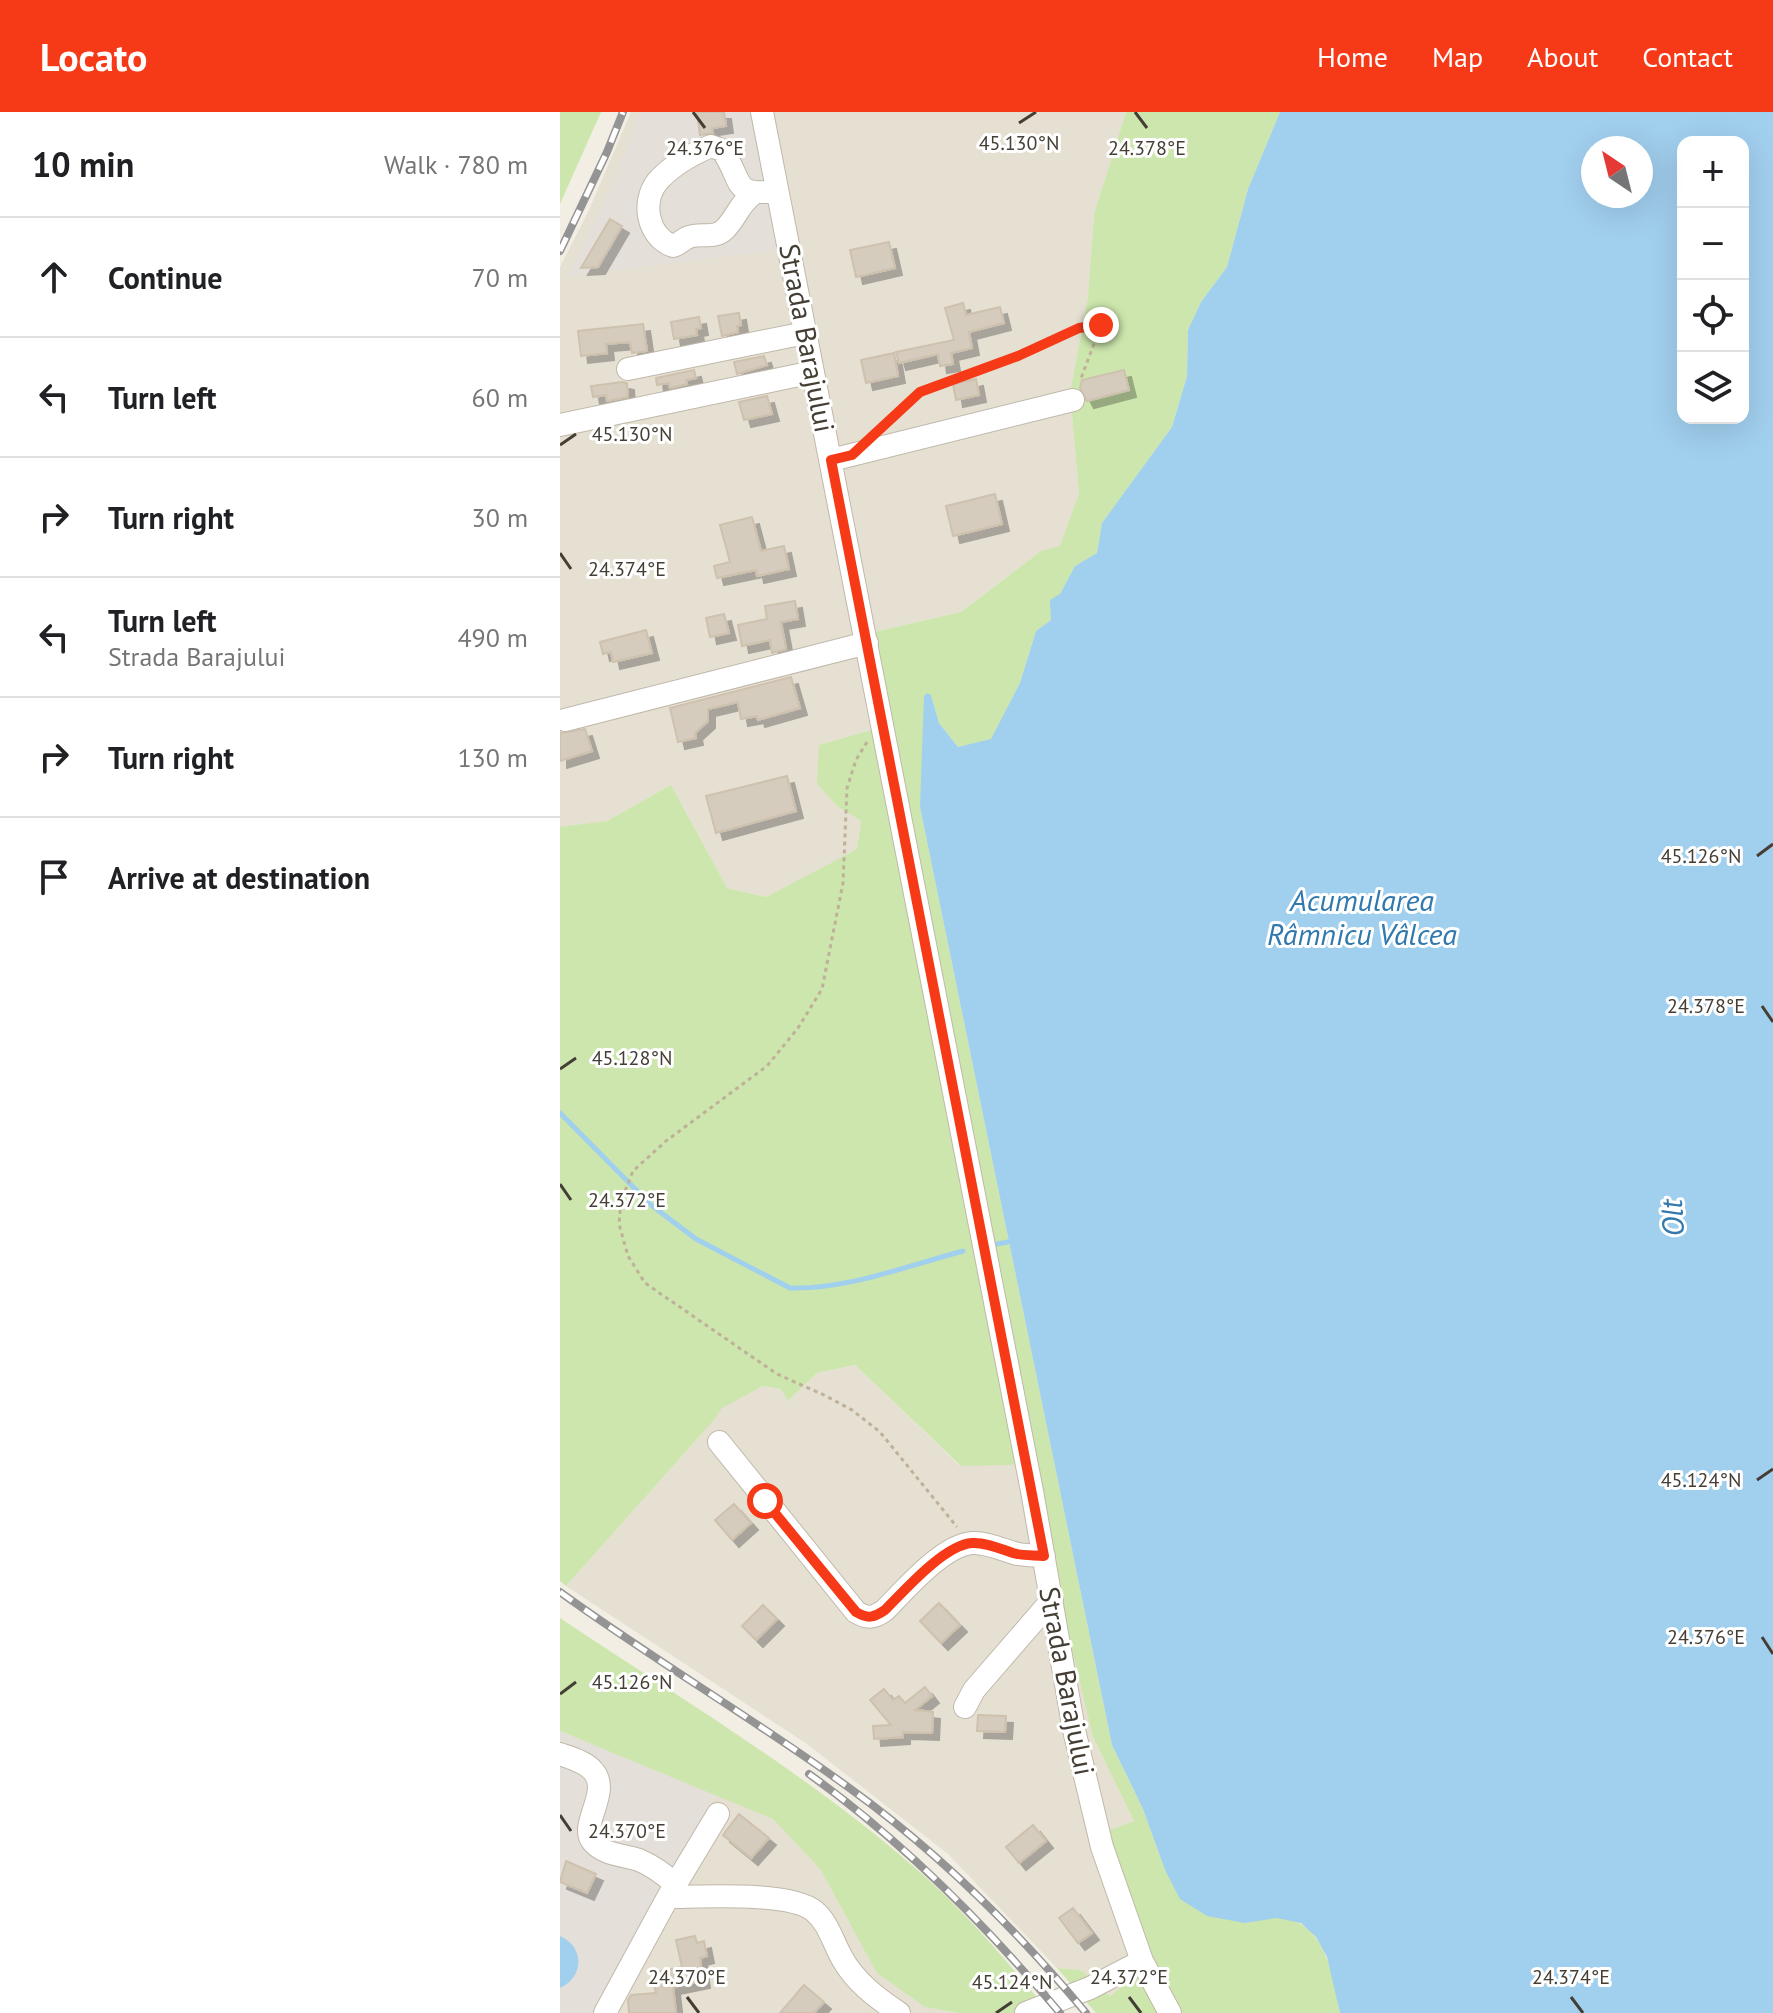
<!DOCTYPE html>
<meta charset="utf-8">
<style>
:root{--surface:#fff;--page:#f2f2f2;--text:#202124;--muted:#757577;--line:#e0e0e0;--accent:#f63917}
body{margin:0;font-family:"PT Sans",sans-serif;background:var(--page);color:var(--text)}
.controls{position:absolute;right:24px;top:24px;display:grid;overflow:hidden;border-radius:16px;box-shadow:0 8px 32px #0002}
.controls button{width:72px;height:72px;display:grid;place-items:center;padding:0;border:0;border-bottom:2px solid var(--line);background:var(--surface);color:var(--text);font:40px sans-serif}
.compass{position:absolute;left:1021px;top:24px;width:72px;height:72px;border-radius:50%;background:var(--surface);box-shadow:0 8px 32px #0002;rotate:325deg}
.stop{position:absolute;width:24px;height:24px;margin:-18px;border:6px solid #f63917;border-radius:50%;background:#fff}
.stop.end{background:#f63917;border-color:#fff;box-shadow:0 2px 8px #0008}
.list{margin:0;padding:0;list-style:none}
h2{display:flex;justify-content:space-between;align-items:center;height:104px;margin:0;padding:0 32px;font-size:34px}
h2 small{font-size:26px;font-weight:400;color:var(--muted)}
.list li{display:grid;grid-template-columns:52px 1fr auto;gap:24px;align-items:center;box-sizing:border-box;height:120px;padding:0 32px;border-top:2px solid var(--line)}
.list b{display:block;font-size:30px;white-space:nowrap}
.list p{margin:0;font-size:26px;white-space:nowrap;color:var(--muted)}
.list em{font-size:26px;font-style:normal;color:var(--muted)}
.icon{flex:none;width:44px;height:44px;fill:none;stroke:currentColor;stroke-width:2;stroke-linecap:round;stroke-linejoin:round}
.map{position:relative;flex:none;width:1213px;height:1901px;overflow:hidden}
header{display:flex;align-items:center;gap:48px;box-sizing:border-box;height:112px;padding:0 40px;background:var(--accent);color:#fff}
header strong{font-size:38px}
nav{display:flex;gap:44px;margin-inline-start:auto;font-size:28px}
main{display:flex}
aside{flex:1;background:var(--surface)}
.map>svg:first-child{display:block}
.residential{fill:#e6e0d3}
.industrial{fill:#e4dfd9}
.green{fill:#cce6ad}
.water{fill:#a1cfee;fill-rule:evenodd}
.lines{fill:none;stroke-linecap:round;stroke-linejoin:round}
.stream{stroke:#a1cfee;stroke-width:5}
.building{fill:#d6ccbd;stroke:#cec1ae;stroke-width:2;filter:url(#shadow)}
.minor-casing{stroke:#c0b8aa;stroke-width:24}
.path{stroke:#bfb199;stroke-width:3;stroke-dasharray:4 4;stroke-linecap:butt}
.minor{stroke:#fff;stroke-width:22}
.rail-casing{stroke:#949494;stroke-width:8}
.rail{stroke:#fff;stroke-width:5;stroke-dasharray:15;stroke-linecap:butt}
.route{stroke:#f63917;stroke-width:10}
.ticks{fill:none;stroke:#443e34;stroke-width:3}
.labels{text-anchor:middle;stroke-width:6;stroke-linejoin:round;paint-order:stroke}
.street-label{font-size:28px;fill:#443e34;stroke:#fff}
.water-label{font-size:30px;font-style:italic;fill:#3078ad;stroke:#fff}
.ticks-label{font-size:20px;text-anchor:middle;fill:#443e34;stroke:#fff;stroke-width:6;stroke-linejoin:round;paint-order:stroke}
</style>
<header>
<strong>Locato</strong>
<nav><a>Home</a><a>Map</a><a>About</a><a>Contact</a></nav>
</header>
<main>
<aside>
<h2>10 min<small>Walk · 780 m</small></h2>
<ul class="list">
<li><svg class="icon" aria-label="ahead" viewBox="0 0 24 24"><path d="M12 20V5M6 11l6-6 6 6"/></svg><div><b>Continue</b></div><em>70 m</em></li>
<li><svg class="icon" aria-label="left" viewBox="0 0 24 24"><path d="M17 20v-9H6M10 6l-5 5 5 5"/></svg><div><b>Turn left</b></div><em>60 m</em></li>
<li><svg class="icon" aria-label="right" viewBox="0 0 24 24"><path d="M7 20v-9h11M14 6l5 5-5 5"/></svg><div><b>Turn right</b></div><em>30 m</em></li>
<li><svg class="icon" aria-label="left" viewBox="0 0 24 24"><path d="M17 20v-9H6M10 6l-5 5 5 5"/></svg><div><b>Turn left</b><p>Strada Barajului</p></div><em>490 m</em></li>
<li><svg class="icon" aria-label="right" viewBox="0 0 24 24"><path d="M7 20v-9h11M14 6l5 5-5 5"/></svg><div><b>Turn right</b></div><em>130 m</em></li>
<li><svg class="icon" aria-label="arrive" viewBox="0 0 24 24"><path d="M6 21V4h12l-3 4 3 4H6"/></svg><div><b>Arrive at destination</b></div></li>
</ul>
</aside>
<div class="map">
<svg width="1213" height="1901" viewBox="0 0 1213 1901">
<defs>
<filter id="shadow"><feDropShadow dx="7" dy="7" stdDeviation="0" flood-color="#0004"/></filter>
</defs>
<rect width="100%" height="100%" fill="#f2eee4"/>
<path class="residential" d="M71,0H566L534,102L528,185L510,281L519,381L500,435L481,439L401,500L314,520L325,585L311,618L259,633L277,694L301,709L297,737L206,785L167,776L111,673L47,709L0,716V155L28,100Z
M295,1253L400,1354L473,1349L533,1625L574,1709L545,1720L590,1852L550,1884L521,1858L497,1856L388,1742L247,1632L6,1474L154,1308L162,1295L203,1274L222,1277L228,1289L257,1261Z
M155,1682L213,1707L260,1757L290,1812L365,1895L398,1901H34Z"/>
<path class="industrial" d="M80,0H193L219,138L8,164L59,59Z
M0,1619L155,1682L34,1901H0Z"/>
<path class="green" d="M0,0H41L0,92Z
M566,0H720L688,77L667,155L641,190L628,218L627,264L612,315L542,411L537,441L515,454L500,482L491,508L476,519L460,571L431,628L398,635L379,611L371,583L360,695L552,1633L583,1697L605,1758L685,1811C695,1809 706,1806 716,1806C765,1805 773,1864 780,1901H536L497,1856L521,1858L550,1884L590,1852L544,1720L574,1709L533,1625L505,1508L472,1349L450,1353L401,1354L295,1253L257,1261L228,1289L221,1277L203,1274L162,1296L154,1308L6,1474L0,1469V715L47,709L111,673L167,776L206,785L297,737L301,709L277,694L257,672L259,633L311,618L331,616L314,520L401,500L481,439L500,434L519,381L510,281L528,185L534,102Z
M0,1506C121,1587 254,1666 362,1762C409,1804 450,1853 490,1901H398L365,1895L317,1861L260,1757L213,1707L0,1619Z"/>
<path class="water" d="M720,0H1213V1901H780L767,1845L756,1825L741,1811L717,1806L685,1811L647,1804L620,1787L605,1758L583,1697L552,1633L360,695L364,584L367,581L371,583L379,611L398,635L431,627L460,571L476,519L491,508L490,488L500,482L515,454L537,441L542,411L612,315L627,264L628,218L641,190L667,155L688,77ZM1123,30H1183V306H1123ZM1033,36H1081V84H1033Z
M0,1824C25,1835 24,1865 0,1876Z"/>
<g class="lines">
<path class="stream" d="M0,1001L91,1093L136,1127L230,1176C286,1178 350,1153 403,1139
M431,1133L448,1130"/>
</g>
<path class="building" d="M137,0H164L166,14L152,16L153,21L140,23Z
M50,107L62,114L38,155L21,156Z
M329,130L335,156L296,165L290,138Z
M403,191L406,203L440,195L444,211L409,220L412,236L391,241L393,252L380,254L378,242L339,251L336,240L394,228L385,196Z
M179,201L181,213L177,214L178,220L162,224L158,204Z
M139,205L141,216L136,217L137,223L114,227L111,210Z
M83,212L87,239L72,241L70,230L46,232L47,241L21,244L18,219Z
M334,241L338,264L306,271L301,248Z
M204,244L207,253L177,262L174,250Z
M134,258L136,266L126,268L127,272L110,276L109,271L97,273L96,266Z
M564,258L569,278L527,289L520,276L522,268Z
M416,267L419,283L396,288L393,272Z
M62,270L67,271L68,285L47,289L46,283L33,285L31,274Z
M207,284L212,302L184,308L179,290Z
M435,382L442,412L393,424L386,394Z
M192,405L201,439L224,434L229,457L197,464L196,458L157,466L154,454L170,450L160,413Z
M235,489L238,507L221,510L226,537L212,541L210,528L182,534L178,513L207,507L205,494Z
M164,502L169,521L150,525L146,506Z
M86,518L92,541L53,550L51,540L43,542L40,530Z
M231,565L240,596L198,608L197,604L181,607L178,590L148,597V609L135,621L136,626L118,630L110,596Z
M25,617L32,639L0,649V621Z
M227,664L236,699L156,721L146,684Z
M174,1392L191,1411L172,1428L155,1408Z
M379,1491L400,1513L381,1531L360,1509Z
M203,1493L217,1507L196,1528L182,1514Z
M365,1575L372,1584L355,1598L373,1600L372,1621L343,1620V1625L314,1627L313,1614L331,1613L310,1588L324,1577L333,1588L339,1584L345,1591Z
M418,1603L446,1604L445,1620L417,1619Z
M179,1702L209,1726L191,1746L163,1723Z
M473,1713L486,1729L459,1751L446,1735Z
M6,1749L36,1762L27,1781L0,1770Z
M513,1796L532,1821L518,1831L499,1806Z
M135,1824L137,1831L144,1829L147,1844L140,1846L143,1869L113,1875L116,1901H69L68,1888L71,1883L96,1881L92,1861L122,1855L116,1828Z
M244,1873L264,1890L254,1901H220Z"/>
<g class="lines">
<g class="minor-casing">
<path id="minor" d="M202,0L472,1379L514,1618L542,1735L582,1849L610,1901
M193,82C180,91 176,106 165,117C154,128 142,120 129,125C123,127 120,132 113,134C88,125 81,91 97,70C111,54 132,42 151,34L162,38C184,69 170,85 217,79
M68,257L245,221
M0,313L253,260
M271,348L513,288
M5,608L307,531
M159,1330L296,1500C308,1507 314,1506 325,1498C344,1479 383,1433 412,1431C425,1430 441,1437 454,1441C463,1444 474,1443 484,1444
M405,1595L414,1578L492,1488
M0,1642C11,1646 26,1650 33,1659C52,1680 18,1713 33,1730C44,1743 64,1743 79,1748C93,1754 104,1762 115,1772
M108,1785C140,1785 230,1779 254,1799C268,1810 273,1830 282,1846C295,1870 317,1886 339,1901
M45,1901L108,1785L158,1702
M466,1901L530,1876L582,1849"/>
</g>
<path class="path" d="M323,314L360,280L458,244L519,216L541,213L520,269
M307,630L296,648L287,676L283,771L262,877L238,916L207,954L106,1029L73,1059L61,1089L59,1112L68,1144L85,1171L217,1262L264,1283L292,1298L320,1320L397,1415"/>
<use href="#minor" class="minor"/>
<g class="rail-casing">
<path id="rail" d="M0,139L47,40L63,0
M0,1480C94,1548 194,1607 288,1675C377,1739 456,1817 526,1901
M249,1662C344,1730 425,1812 500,1901"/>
</g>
<use href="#rail" class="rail"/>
</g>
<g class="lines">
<path class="route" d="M205,1389L296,1500C308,1507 313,1506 325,1498C344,1479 384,1433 412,1431C425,1430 441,1437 453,1441C463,1444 474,1443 484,1444L271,348L292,343L360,280L458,244L519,216L541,213"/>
</g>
<path class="ticks" d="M133,0L145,16M575,0L587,16M459,11L476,0M0,333L16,322M0,441L11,457M1197,744L1213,732M1202,894L1213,910M0,957L16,946M0,1072L11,1088M1197,1368L1213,1357M1202,1525L1213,1542M0,1582L16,1570M0,1703L11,1719M127,1885L139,1901M569,1885L581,1901M1011,1885L1023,1901M436,1901L452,1890"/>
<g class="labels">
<g class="street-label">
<text transform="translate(247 226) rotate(79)" y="10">Strada Barajului</text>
<text transform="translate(507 1569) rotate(79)" y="10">Strada Barajului</text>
</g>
<g class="water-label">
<text x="802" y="799">Acumularea<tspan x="802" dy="34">Râmnicu Vâlcea</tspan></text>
<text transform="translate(1113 1106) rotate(-94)" y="10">Olt</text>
</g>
</g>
<g class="ticks-label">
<text x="459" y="38">45.130°N</text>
<text x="145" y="43">24.376°E</text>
<text x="587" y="43">24.378°E</text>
<text x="72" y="329">45.130°N</text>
<text x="67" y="464">24.374°E</text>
<text x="1141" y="751">45.126°N</text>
<text x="1146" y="901">24.378°E</text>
<text x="72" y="953">45.128°N</text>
<text x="67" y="1095">24.372°E</text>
<text x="1141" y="1375">45.124°N</text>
<text x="1146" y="1532">24.376°E</text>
<text x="72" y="1577">45.126°N</text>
<text x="67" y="1726">24.370°E</text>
<text x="127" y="1872">24.370°E</text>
<text x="569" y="1872">24.372°E</text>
<text x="1011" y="1872">24.374°E</text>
<text x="452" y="1877">45.124°N</text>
</g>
</svg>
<div class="controls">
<button>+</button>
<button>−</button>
<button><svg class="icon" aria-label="locate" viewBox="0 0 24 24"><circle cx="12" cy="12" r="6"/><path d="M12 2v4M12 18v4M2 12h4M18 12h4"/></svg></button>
<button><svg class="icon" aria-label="layers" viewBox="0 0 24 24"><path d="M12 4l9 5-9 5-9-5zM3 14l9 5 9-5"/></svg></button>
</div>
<svg class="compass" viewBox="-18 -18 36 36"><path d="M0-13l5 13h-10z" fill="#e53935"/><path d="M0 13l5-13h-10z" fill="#757577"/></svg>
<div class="stop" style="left:205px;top:1389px"></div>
<div class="stop end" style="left:541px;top:213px"></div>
</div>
</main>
